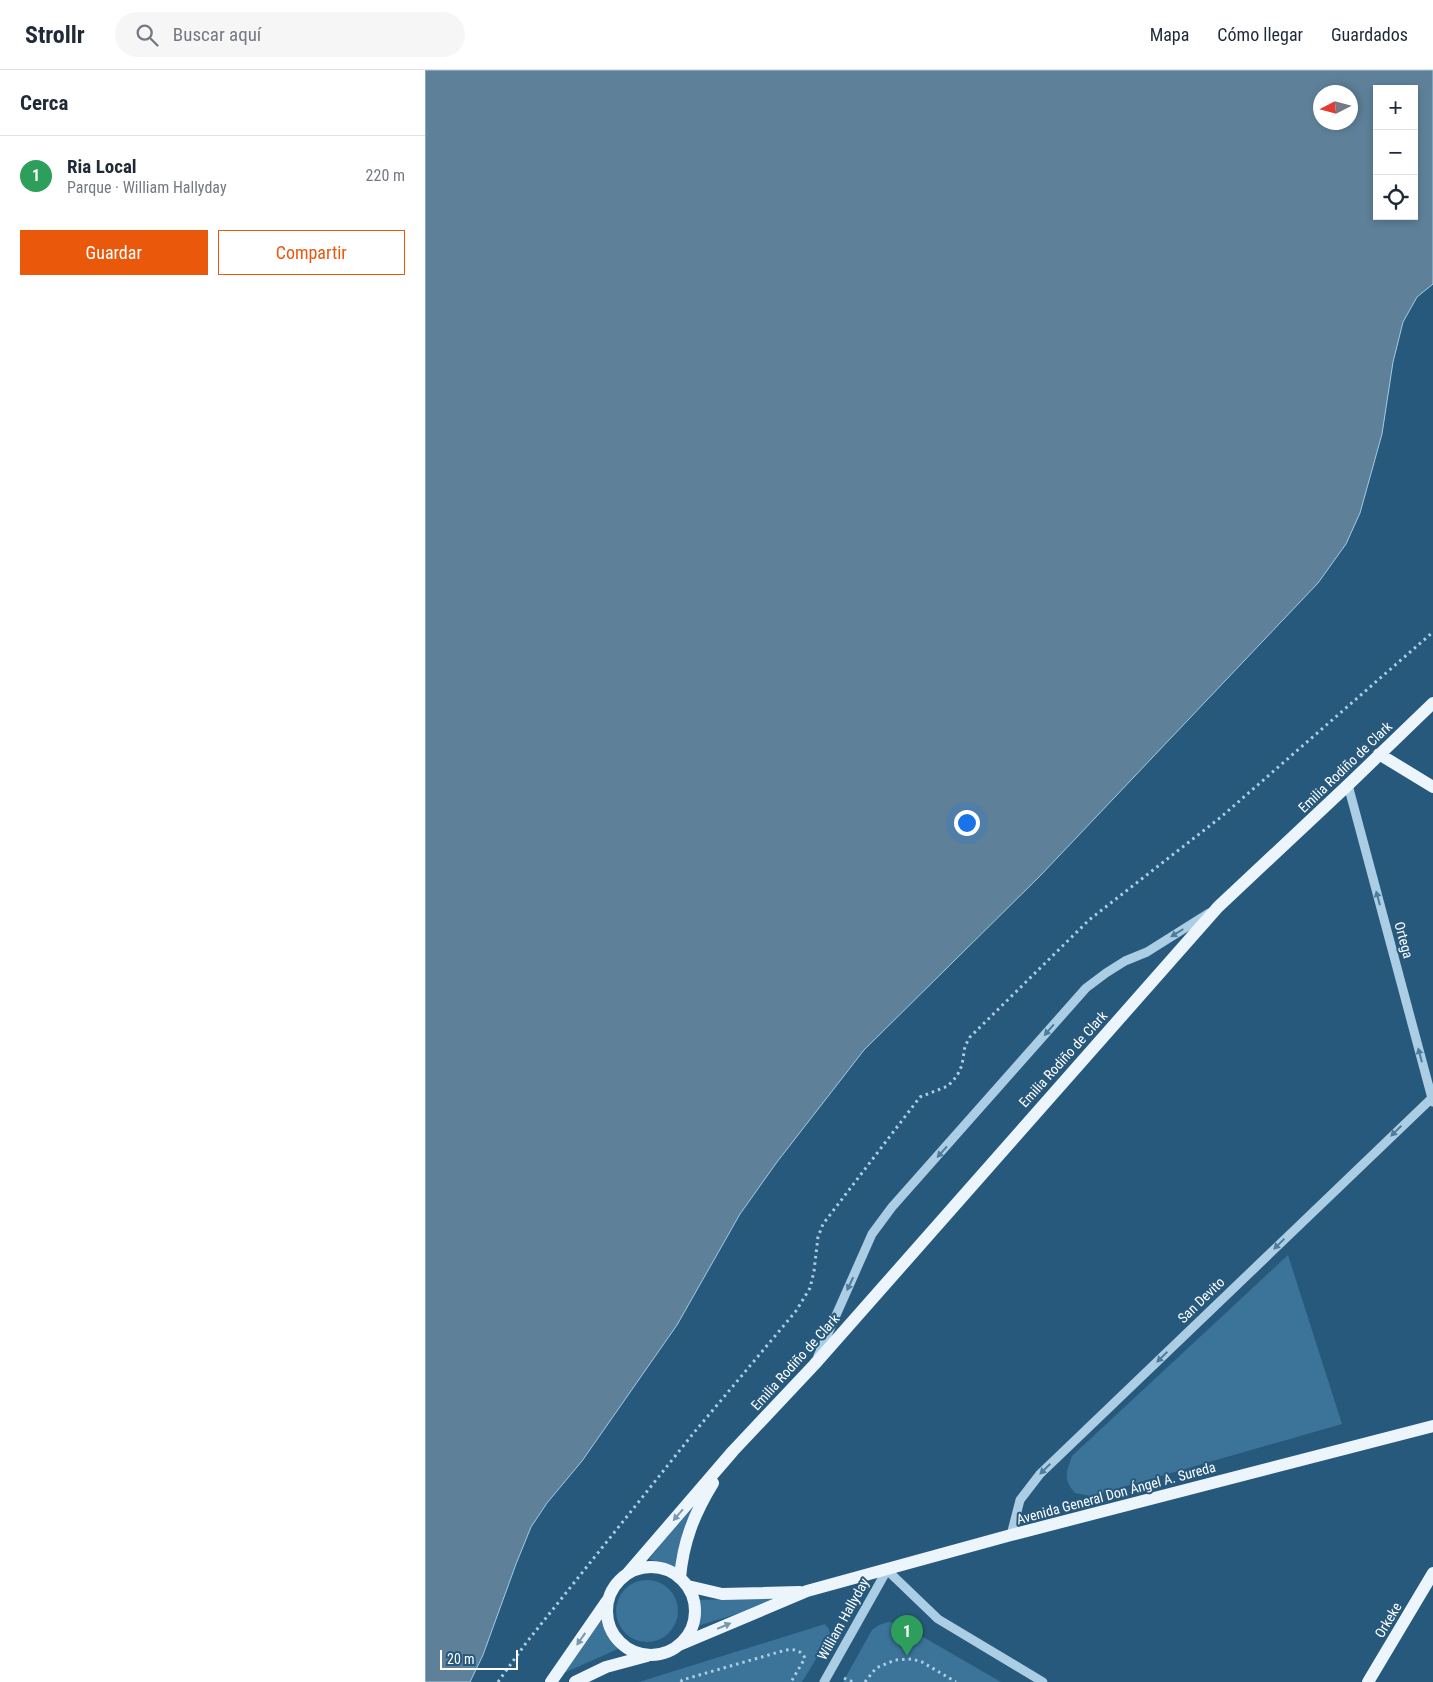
<!DOCTYPE html>
<html lang="es">
<meta charset="utf-8">
<style>
:root{--surface:#fff;--page:#f6f6f7;--text:#1f2937;--muted:#747a83;--line:#e0e1e3;--accent:#ea580c}
body{margin:0;font-family:"Roboto Condensed",sans-serif;background:var(--page);color:var(--text)}
.controls{position:absolute;right:15px;top:15px;display:grid;overflow:hidden;border-radius:0px;box-shadow:0 2px 8px #0003}
.controls button{width:45px;height:45px;display:grid;place-items:center;padding:0;border:0;border-bottom:1px solid var(--line);background:var(--surface);color:var(--text);font:25px sans-serif}
.compass{position:absolute;left:888px;top:15px;width:45px;height:45px;border-radius:50%;background:var(--surface);box-shadow:0 2px 8px #0003;rotate:264deg}
.scale{position:absolute;left:15px;bottom:12px;width:78px;box-sizing:border-box;padding-left:5px;border:2px solid #fff;border-top:0;font-size:14px;line-height:18px;white-space:nowrap;color:#fff;-webkit-text-stroke:4px #27597c;paint-order:stroke}
.you{position:absolute;left:541px;top:752px;width:18px;height:18px;margin:-12px;border:4px solid #fff;border-radius:50%;background:#1a73e8;box-shadow:0 0 0 8px #1a73e833}
.badge{display:grid;place-items:center;width:32px;height:32px;border-radius:50%;background:var(--accent);color:#fff;font-size:16px;font-weight:700}
.pin{position:absolute;translate:-50% -41px;filter:drop-shadow(0 1px 2px #0008)}
.pin::after{content:'';position:absolute;top:26px;width:18px;height:15px;background:inherit;clip-path:polygon(0 0,100% 0,50% 100%)}
.list{margin:0;padding:0;list-style:none}
h2{display:flex;justify-content:space-between;align-items:center;height:65px;margin:0;padding:0 20px;font-size:21px}
h2 small{font-size:16px;font-weight:400;color:var(--muted)}
.list li{display:grid;grid-template-columns:32px 1fr auto;gap:15px;align-items:center;box-sizing:border-box;height:80px;padding:0 20px;border-top:1px solid var(--line)}
.list b{display:block;font-size:19px;white-space:nowrap}
.list p{margin:0;font-size:16px;white-space:nowrap;color:var(--muted)}
.list em{font-size:16px;font-style:normal;color:var(--muted)}
.actions{display:flex;gap:10px;padding:15px 20px}
.actions a{flex:1;padding:11px 0;border:1px solid var(--accent);border-radius:0px;text-align:center;font-size:18px;color:var(--accent)}
.actions .main{background:var(--accent);color:#fff}
.icon{flex:none;width:28px;height:28px;fill:none;stroke:currentColor;stroke-width:2;stroke-linecap:round;stroke-linejoin:round}
.map{position:relative;flex:none;width:1008px;height:1612px;overflow:hidden}
header{display:flex;align-items:center;gap:30px;box-sizing:border-box;height:70px;padding:0 25px;background:var(--surface);border-bottom:1px solid var(--line)}
header strong{font-size:24px}
nav{display:flex;gap:28px;margin-inline-start:auto;font-size:18px}
.search{width:350px;height:45px;background:var(--page);display:flex;align-items:center;gap:12px;box-sizing:border-box;padding:0 18px;border-radius:28px;color:var(--muted);font-size:19px}
main{display:flex}
aside{flex:1;background:var(--surface)}
.map>svg:first-child{display:block}
.green{fill:#3b7399}
.water{fill:#5e8199;stroke:#a1cae4;fill-rule:evenodd}
.lines{fill:none;stroke-linecap:round;stroke-linejoin:round}
.path{stroke:#accee4;stroke-width:3;stroke-dasharray:2.5 4;stroke-linecap:butt}
.minor{stroke:#accee4;stroke-width:9}
.major{stroke:#ecf5fc;stroke-width:12}
.oneway{fill:#4f7c9b}
.oneway2{fill:#7697af}
.labels{text-anchor:middle;stroke-width:4;stroke-linejoin:round;paint-order:stroke}
.street-label{font-size:14px;fill:#fff;stroke:#27597c}
</style>
<header>
<strong>Strollr</strong>
<div class="search"><svg class="icon" aria-label="search" viewBox="0 0 24 24"><circle cx="10" cy="10" r="6"/><path d="M15 15l6 6"/></svg>Buscar aquí</div>
<nav><a>Mapa</a><a>Cómo llegar</a><a>Guardados</a></nav>
</header>
<main>
<aside>
<h2>Cerca<small></small></h2>
<ul class="list">
<li><span class="badge" style="background:#2e9e5b">1</span><div><b>Ria Local</b><p>Parque · William Hallyday</p></div><em>220 m</em></li>
</ul>
<div class="actions"><a class="main">Guardar</a><a>Compartir</a></div>
</aside>
<div class="map">
<svg width="1008" height="1612" viewBox="0 0 1008 1612">
<rect width="100%" height="100%" fill="#27597c"/>
<path class="green" d="M863,1185L917,1354L666,1426L650,1423C638,1409 641,1403 647,1386Z
M299,1395L264,1450L251,1504L241,1495L224,1489Z
M191 1541a31 31 0 1 1 62 0a31 31 0 1 1-62 0Z
M368,1527L269,1557L273,1530Z
M176,1550L183,1567L195,1578L137,1604Z
M463,1552L474,1553L576,1612H418L447,1560L454,1555Z
M400,1554L404,1559L405,1566L377,1612H214Z"/>
<path class="water" d="M0,0H1008V214L992,227L978,252L968,292L957,364L935,443L921,474L893,513L615,806L439,980L352,1092L315,1144L252,1255L157,1391L122,1433L106,1457L91,1494L58,1585L45,1612H0ZM952,19H989V146H952ZM896,22H926V52H896Z"/>
<g class="lines">
<path class="path" d="M419,1608L428,1612
M73,1612L101,1573L267,1365L371,1241L385,1218L389,1201L393,1167L398,1154L495,1027L523,1016L532,1006L537,995L540,976L545,967L664,850L796,747L1008,562
M256,1612L257,1610L361,1580C369,1579 376,1580 380,1588L366,1612
M440,1612L451,1598L470,1590L487,1589L497,1592L531,1612"/>
<path class="minor" d="M923,715L1008,1032
M393,1286L447,1164L467,1137L661,918L681,903L700,891L722,882L784,843
M586,1465L595,1430L615,1404L1007,1028
M399,1612L462,1500L513,1549L618,1612"/>
<path class="major" d="M954,684L1008,717
M182 1541a44 44 0 1 1 88 0a44 44 0 1 1-88 0Z
M203,1503L308,1381L389,1295L793,837L923,715L1008,633
M255,1508C258,1472 269,1444 288,1413
M263,1516L297,1524L375,1522
M254,1575L382,1521L586,1465L1008,1356
M126,1612L182,1531
M150,1612L181,1597L222,1586
M943,1612L1008,1503"/>
</g>
<defs><path id="oneway-solid" d="M-6-.8H1V-3.2L6.5 0L1 3.2V.8H-6Z" transform="scale(1.25)"/></defs>
<g class="oneway">
<use href="#oneway-solid" transform="translate(953 828) rotate(-105)"/>
<use href="#oneway-solid" transform="translate(752 863) rotate(148)"/>
<use href="#oneway-solid" transform="translate(624 960) rotate(131)"/>
<use href="#oneway-solid" transform="translate(995 985) rotate(-105)"/>
<use href="#oneway-solid" transform="translate(971 1061) rotate(136)"/>
<use href="#oneway-solid" transform="translate(517 1082) rotate(132)"/>
<use href="#oneway-solid" transform="translate(854 1174) rotate(136)"/>
<use href="#oneway-solid" transform="translate(425 1214) rotate(115)"/>
<use href="#oneway-solid" transform="translate(737 1287) rotate(136)"/>
<use href="#oneway-solid" transform="translate(620 1399) rotate(135)"/>
</g>
<g class="oneway2">
<use href="#oneway-solid" transform="translate(253 1445) rotate(131)"/>
<use href="#oneway-solid" transform="translate(299 1556) rotate(-23)"/>
<use href="#oneway-solid" transform="translate(156 1569) rotate(125)"/>
</g>
<g class="labels">
<g class="street-label">
<text transform="translate(920 697) rotate(-44)" y="5">Emilia Rodiño de Clark</text>
<text transform="translate(979 870) rotate(75)" y="5">Ortega</text>
<text transform="translate(638 989) rotate(-48)" y="5">Emilia Rodiño de Clark</text>
<text transform="translate(776 1230) rotate(-44)" y="5">San Devito</text>
<text transform="translate(370 1292) rotate(-48)" y="5">Emilia Rodiño de Clark</text>
<text transform="translate(691 1423) rotate(-15)" y="5">Avenida General Don Ángel A. Sureda</text>
<text transform="translate(418 1549) rotate(-61)" y="5">William Hallyday</text>
<text transform="translate(963 1550) rotate(-59)" y="5">Orkeke</text>
</g>
</g>
</svg>
<div class="controls">
<button>+</button>
<button>−</button>
<button><svg class="icon" aria-label="locate" viewBox="0 0 24 24"><circle cx="12" cy="12" r="6"/><path d="M12 2v4M12 18v4M2 12h4M18 12h4"/></svg></button>
</div>
<svg class="compass" viewBox="-18 -18 36 36"><path d="M0-13l5 13h-10z" fill="#e53935"/><path d="M0 13l5-13h-10z" fill="#747a83"/></svg>
<div class="scale">20 m</div>
<div class="you"></div>
<div class="pin badge" style="left:482px;top:1586px;background:#2e9e5b">1</div>
</div>
</main>
